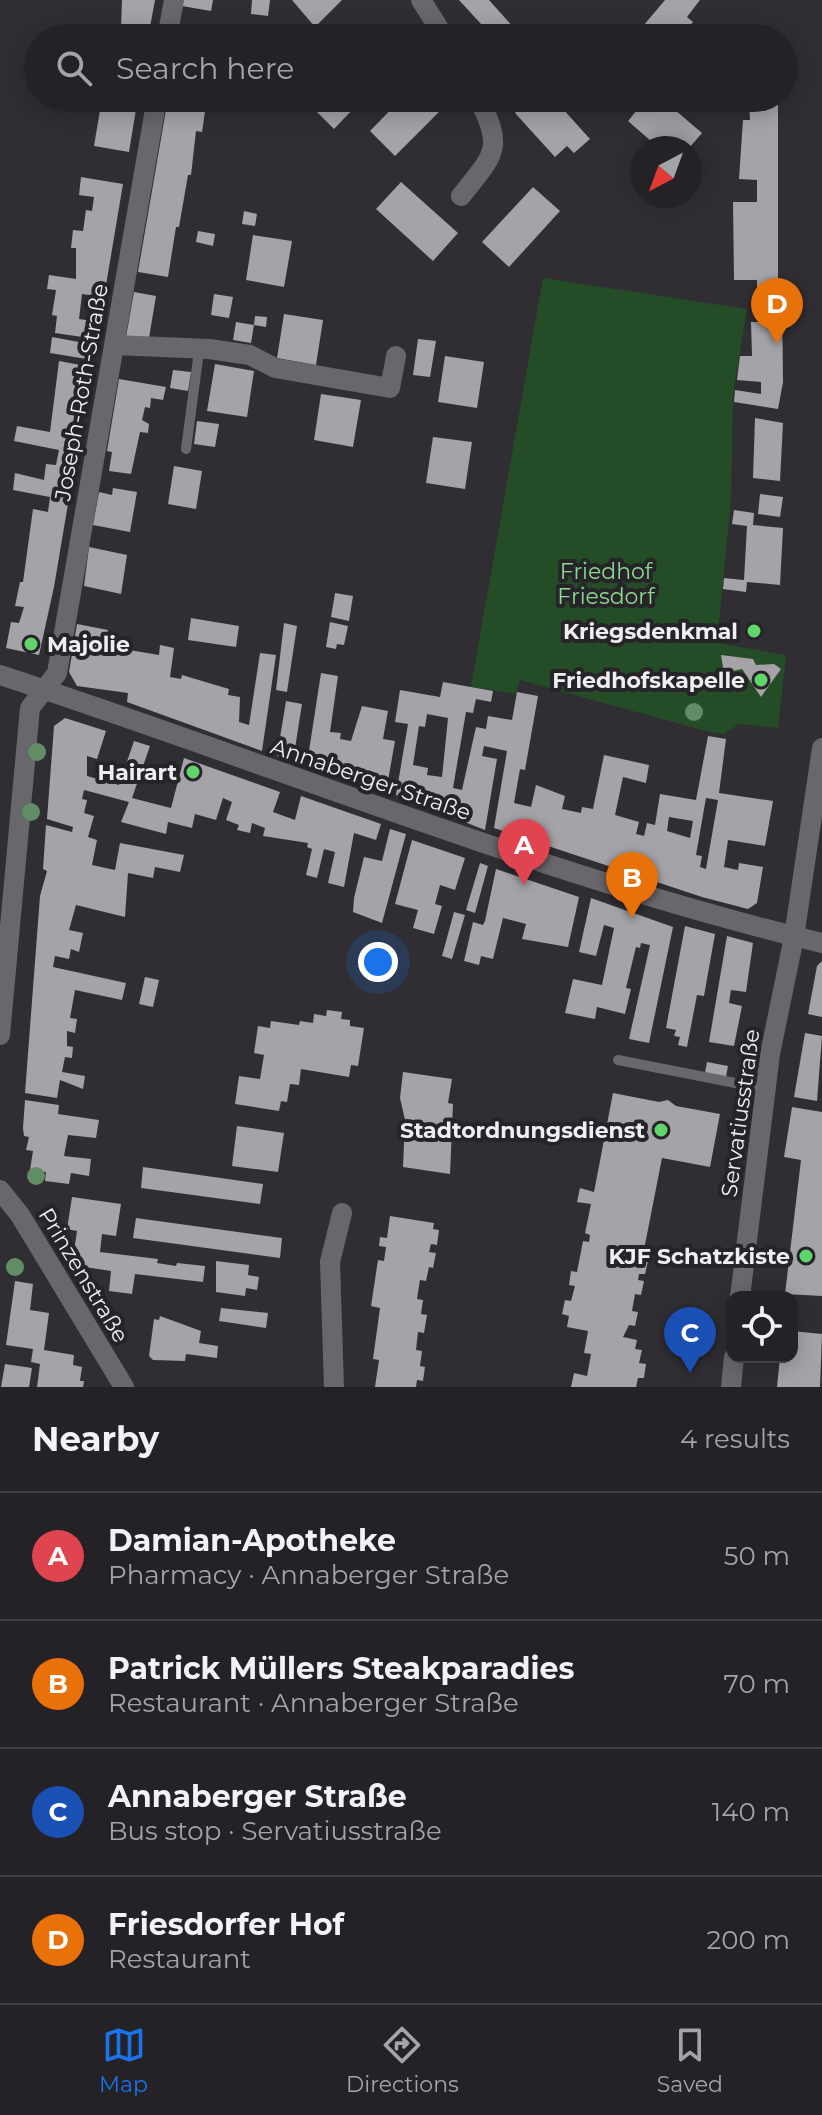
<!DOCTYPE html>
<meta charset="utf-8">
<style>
:root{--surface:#242226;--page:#2c2a2e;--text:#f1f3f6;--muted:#a3a4a7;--line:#413f43;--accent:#1a73e8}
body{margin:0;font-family:Montserrat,sans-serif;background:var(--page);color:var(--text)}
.controls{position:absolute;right:24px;bottom:24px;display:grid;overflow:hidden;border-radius:16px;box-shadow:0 4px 20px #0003}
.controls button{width:72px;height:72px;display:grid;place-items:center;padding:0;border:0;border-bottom:2px solid var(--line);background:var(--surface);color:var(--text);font:40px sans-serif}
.compass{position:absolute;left:630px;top:136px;width:72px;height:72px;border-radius:50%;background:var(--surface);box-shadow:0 4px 20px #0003;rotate:221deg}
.you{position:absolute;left:378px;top:962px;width:28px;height:28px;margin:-20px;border:6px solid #fff;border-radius:50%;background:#1a73e8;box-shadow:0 0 0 12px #1a73e833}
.badge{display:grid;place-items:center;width:52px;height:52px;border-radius:50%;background:var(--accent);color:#fff;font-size:26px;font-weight:700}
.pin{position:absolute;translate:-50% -66px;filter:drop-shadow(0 2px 4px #0008)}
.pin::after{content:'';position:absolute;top:42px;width:28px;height:24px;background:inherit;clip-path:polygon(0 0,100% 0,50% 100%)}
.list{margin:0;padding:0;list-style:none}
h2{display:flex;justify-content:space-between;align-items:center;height:104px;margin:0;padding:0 32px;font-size:34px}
h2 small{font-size:26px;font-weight:400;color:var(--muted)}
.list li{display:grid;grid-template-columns:52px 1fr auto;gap:24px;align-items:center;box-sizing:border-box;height:128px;padding:0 32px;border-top:2px solid var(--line)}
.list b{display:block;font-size:30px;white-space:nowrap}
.list p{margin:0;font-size:26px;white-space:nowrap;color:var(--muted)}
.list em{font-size:26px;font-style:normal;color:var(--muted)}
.icon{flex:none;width:44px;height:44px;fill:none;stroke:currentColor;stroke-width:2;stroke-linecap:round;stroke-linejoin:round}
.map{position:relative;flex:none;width:822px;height:1387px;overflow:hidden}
.search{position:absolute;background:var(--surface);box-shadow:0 4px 20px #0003;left:24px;right:24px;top:24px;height:88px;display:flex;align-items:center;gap:20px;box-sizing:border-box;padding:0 28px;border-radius:44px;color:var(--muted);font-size:30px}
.sheet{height:616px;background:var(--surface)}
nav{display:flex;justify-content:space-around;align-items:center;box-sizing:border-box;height:112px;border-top:2px solid var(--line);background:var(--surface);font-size:22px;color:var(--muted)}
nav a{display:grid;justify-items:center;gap:4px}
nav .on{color:var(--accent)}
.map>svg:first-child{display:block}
.green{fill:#244d27}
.building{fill:#a5a2a8;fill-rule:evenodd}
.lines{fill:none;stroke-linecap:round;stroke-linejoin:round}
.lane{stroke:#69666c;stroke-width:10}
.street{stroke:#69666c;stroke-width:20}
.secondary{stroke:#69666c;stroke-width:20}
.tree{fill:#628c65}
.poi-dot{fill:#60d56b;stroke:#262429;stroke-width:3}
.labels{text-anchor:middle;stroke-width:8;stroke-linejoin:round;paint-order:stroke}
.street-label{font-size:22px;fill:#efeef1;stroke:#262429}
.park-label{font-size:22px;fill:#8bd88e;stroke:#262429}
.poi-label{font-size:22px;font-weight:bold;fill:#efeef1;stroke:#262429;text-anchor:end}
</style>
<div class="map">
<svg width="822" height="1387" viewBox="0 0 822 1387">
<rect width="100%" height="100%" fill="#302e33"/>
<path class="green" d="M543,278L747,309L733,394L731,498L717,643L786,655L778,728L739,724L724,734L710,732L520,680L516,694L471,687Z"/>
<path class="building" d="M122,0H155L148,38H103L104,35L113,36L115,25L121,27Z
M183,0H213L211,11L182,6Z
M252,0H270L268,16L251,14Z
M292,0H342L315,27Z
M459,0H489L523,38H490L492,36Z
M665,0H700L687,17L693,22L680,38H646L638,32Z
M102,98L137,103L129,152L94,146Z
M168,98H207L202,132L196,131L191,175H188L179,227H176L168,277L138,272Z
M303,98H354L359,103L334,129Z
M402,98H445L449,102L395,156L370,131Z
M527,98H553L590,139L574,153L567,146L555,157L515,113Z
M647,98H661L702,133L689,148H659L628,121Z
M749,98H778V292L757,291V280H734L733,202H757V180L739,179L743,120H750Z
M81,177L123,184L104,297L82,294L79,319L99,322L96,339L55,333L57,316L52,315L56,290L47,289L49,275L76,279V248H71L73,230L83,231L86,210L92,211L94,197L79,195Z
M401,182L458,233L433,261L376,209Z
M533,187L560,211L509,267L482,242Z
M244,211L257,214L255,226L242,224Z
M198,231L215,234L213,246L196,242Z
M253,235L292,241L284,287L246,280Z
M134,292L156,296L149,338L126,337Z
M214,294L233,297L229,318L211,315Z
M761,297L782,298L783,382L778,409L734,402L735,390L761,394V382L737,380L740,356H752L751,322H760Z
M284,314L323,320L316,365L277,358Z
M255,316L267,317L266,327L254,325Z
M236,322L254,325L251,343L233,340Z
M52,337L95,345L93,360L50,353Z
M418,339L436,341L430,377L413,375Z
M445,356L484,362L477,408L438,402Z
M59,361L91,367L54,587L39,655L6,648L11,622L19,623L24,607L15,606L20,582H23L33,509L48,512L50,497L13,490L15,473L44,480L46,464L56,465L59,450L14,441L17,426L50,432Z
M215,364L254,371L247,417L207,411Z
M173,370L191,372L188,391L170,388Z
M119,379L166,387L163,400L151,398L150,408L145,407L142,420L149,424L148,433L140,432L131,474L109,471L112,452L107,451Z
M321,394L361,400L353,447L314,440Z
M755,418L783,423L780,481L753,478Z
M197,421L219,424L215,447L194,444Z
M433,437L472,442L465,489L426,483Z
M174,466L202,471L196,509L168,504Z
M113,488L137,492L130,532L93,525L99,492L112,495Z
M760,494L783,497L780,517L758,514Z
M734,510L754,513L753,525L783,528L780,585L747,582L746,592L723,589L724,578L744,580L747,526L732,524Z
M89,547L127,555L121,594L84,586Z
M335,593L353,596L349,621L331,617Z
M191,618L239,626L236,647L188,640Z
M330,622L348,626L344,645L337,644L336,649L326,647Z
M284,623L297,626L287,692L276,690Z
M77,624L108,630L105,646L159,655L160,645L174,648L170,677L181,679L182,675L229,689L228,695L240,697L239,722L249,725L260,653L276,655L262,751L127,702L128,693L77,686L69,672Z
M721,655L753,659L756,665L774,664L781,669L761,697L742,669L724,673Z
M321,673L338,676L330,732L341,733L340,739L351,741L362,706L388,711L383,739L395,741L386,792L307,764Z
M443,682L493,691L491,702L476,699L473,713L466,712L453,788L462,790L476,727L486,729L488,716L512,720L517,692L538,696L525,770L520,769L514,803L531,807L536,785L565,796L562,809L581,813L582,807L593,809L604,755L649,765L646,783L623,777L615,815L639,822L636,834L644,836L647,823L655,825L660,794L696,800L708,736L726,739L719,793L773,801L765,846L728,840L724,867L738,870L739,863L763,867L757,903L748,909L702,897L494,828L507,751L484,746L482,756L497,759L485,830L396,795L408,724L395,722L400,690L440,697ZM427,714L448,718L442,777L427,775L428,768L413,765L419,726L425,727ZM706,798L718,800L706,869L700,867L702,856L696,855ZM669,817L693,821L690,838L667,831Z
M286,701L302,704L293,761L277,756Z
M65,718L106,731L97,759L87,756V776L119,785L134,741L150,746L132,798L171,808L184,758L280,792L273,812L295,820L301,796L381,824L376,840L354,833L344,887L328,883L335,852L324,849L317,878L306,875L312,849L307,847L308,843L263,836L265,828L252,823L250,833L237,830L239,825L226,820L232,802L223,798L216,820L195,814L192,828L168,822L166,834L121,822L129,802L84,790L82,799L87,800L84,813L94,816L88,837L97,840L92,865L115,870L120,843L184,855L180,872L155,867L153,878L128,873L125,917L76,905L69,930L83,933L79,952L71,949L69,959L55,956L53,967L126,983L122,1000L75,990L70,1018L77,1019L75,1033L67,1031V1046L73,1047L72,1058L65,1057L62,1072L85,1076L83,1089L60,1080L57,1098L25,1093L40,896L47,871L43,869L46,825L72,832L73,827L47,819L54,726Z
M390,829L406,834L382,923L353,912L354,898L364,857L382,861Z
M412,840L465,858L455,890L440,885L435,904L442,906L434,934L413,928L418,910L395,904Z
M480,863L488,866L475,913L466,910Z
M496,869L579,897L568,947L522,939L526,924L503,918L493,959L481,956L479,965L464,961L473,922L483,925L485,921Z
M591,898L673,927L649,1043L629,1039L650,945L641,943L640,948L636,947L626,988L631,989L625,1014L597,1007L595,1019L565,1013L573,979L602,985L614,928L604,925L596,956L579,952Z
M454,912L465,915L452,959L442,956Z
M685,926L715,934L704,996L697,995L687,1047L678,1045L680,1037L674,1036L676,1030L666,1028Z
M727,936L753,943L746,992L731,990L729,1003L742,1006L734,1046L709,1042Z
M822,961V1017L808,1014L817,966Z
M145,977L159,980L153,1007L139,1004Z
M327,1010L342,1012L341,1019L350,1020V1026L364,1028L358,1066L351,1065L349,1077L301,1069L299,1085L290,1084L287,1102L281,1101L279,1111L235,1104L239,1076L260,1079L264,1055L254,1053L258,1026L270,1028L271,1021L299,1025L300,1021L313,1023L314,1014L326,1016Z
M805,1033L822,1036L817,1101L794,1097Z
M707,1062L728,1066L726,1077L705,1073Z
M403,1072L452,1079L448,1103L453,1104L450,1174L403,1167L405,1120L400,1098Z
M613,1093L659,1102L668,1100L676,1106L720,1114L710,1167L662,1158L642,1260L648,1261L645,1274H639L638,1280L644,1281L641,1295L635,1294L632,1311L638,1312L635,1326L629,1325L623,1337L637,1340L635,1349L642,1350L639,1363L646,1364L644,1378H638L636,1387H571L574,1373L587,1376L591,1354L584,1353L588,1331L567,1327L569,1316L562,1314L565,1300L571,1301L575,1286L569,1285L571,1271L577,1272L583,1241L589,1242L590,1235L585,1233L591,1204L577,1202L580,1188L594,1192Z
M25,1100L59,1105L58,1114L99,1120L96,1138L68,1135L64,1156L91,1159L89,1176L71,1173L69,1184L45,1181L46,1172L30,1170L33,1151L26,1150L29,1137L24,1136L23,1128Z
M792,1107L822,1112V1296L785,1294L801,1160L784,1157Z
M237,1126L284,1133L278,1172L232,1166Z
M143,1167L263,1184L260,1204L141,1188Z
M72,1197L121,1204L116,1236L102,1234L100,1252L158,1259L157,1263L176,1266L177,1263L205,1266L203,1282L135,1274L132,1294L109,1291L111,1271L72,1265L77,1231L67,1229Z
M390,1216L434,1223L433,1229L439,1230L437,1245L431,1244L429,1252L436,1253L433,1268L429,1267L426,1281L420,1280L417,1299L423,1300L421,1314L427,1315L424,1333L418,1332L416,1350L422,1351L420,1366L425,1367L423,1381L417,1380L416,1387H375L379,1360L373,1359L380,1308L371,1306L378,1260L384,1261L386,1247L379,1246L380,1237L387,1238Z
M136,1218L282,1238L280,1258L133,1238Z
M216,1261L249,1265L248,1275L259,1277L257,1290L246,1288L245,1296L216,1292Z
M15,1281L33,1284L30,1310L49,1313L44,1350L74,1355L73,1365L82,1367L80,1381H84L83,1387H37L40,1364L31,1362L33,1349L6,1345Z
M221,1308L268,1313L266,1328L219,1321Z
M160,1316L201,1331L199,1343L218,1346L217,1358L186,1354L185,1361L153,1360L149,1356L154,1319L159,1320Z
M792,1331L822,1334L820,1387H777L780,1357H792Z
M5,1364L32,1368L29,1387H1Z"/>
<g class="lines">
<path class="lane" d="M186,449L199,351
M618,1060L766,1089"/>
<path class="street" d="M421,0L445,38
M167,38L174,0
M461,196C494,154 505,149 478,98
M114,345L209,349L250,355L275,368L390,388L396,356
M0,675C274,764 541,876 822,943
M0,1035L30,708L57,673L157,98
M0,1190L20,1215L124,1387
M334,1387L330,1262L342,1213"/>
<path class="secondary" d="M740,1297L770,1054L794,937L822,748
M731,1387L734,1357"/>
</g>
<g class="tree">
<circle cx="694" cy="712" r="9"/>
<circle cx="37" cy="752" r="9"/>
<circle cx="31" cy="812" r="9"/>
<circle cx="36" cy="1176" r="9"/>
<circle cx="15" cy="1267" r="9"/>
</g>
<g class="poi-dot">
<circle cx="754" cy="631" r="8"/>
<circle cx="31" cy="644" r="8"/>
<circle cx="761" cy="680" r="8"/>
<circle cx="193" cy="772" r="8"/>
<circle cx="661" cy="1130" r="8"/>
<circle cx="806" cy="1256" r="8"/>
</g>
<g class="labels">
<g class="street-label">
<text transform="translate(81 392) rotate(-80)" y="8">Joseph-Roth-Straße</text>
<text transform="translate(371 779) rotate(19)" y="8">Annaberger Straße</text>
<text transform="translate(740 1113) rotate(-82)" y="8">Servatiusstraße</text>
<text transform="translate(84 1275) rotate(59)" y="8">Prinzenstraße</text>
</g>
<g class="park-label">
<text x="606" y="579">Friedhof<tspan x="606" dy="25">Friesdorf</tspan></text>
</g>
<g class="poi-label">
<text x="738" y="639">Kriegsdenkmal</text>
<text x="47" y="652" text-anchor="start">Majolie</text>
<text x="745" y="688">Friedhofskapelle</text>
<text x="177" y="780">Hairart</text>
<text x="645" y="1138">Stadtordnungsdienst</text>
<text x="790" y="1264">KJF Schatzkiste</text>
</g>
</g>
</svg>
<div class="controls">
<button><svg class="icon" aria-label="locate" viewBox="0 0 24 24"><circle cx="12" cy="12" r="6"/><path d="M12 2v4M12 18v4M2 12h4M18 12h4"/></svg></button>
</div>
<svg class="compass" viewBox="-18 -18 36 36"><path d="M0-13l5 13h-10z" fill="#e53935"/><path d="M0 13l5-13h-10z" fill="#a3a4a7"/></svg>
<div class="you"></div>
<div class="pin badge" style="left:524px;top:885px;background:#e0444e">A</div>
<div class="pin badge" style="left:632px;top:918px;background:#e8710a">B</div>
<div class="pin badge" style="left:690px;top:1373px;background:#1a4fb4">C</div>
<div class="pin badge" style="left:777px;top:344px;background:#e8710a">D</div>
<div class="search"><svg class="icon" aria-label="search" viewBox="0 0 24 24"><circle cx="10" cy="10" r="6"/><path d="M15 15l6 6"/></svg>Search here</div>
</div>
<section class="sheet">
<h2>Nearby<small>4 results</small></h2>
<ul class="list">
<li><span class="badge" style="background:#e0444e">A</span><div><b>Damian-Apotheke</b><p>Pharmacy · Annaberger Straße</p></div><em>50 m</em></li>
<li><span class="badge" style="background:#e8710a">B</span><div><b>Patrick Müllers Steakparadies</b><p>Restaurant · Annaberger Straße</p></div><em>70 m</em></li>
<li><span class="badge" style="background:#1a4fb4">C</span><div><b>Annaberger Straße</b><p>Bus stop · Servatiusstraße</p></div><em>140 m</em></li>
<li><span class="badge" style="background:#e8710a">D</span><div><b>Friesdorfer Hof</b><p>Restaurant</p></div><em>200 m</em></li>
</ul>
</section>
<nav>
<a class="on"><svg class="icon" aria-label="map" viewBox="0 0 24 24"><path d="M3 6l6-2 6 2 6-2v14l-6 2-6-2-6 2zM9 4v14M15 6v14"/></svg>Map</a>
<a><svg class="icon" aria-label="directions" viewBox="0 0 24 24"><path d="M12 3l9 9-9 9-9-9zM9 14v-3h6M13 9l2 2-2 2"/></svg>Directions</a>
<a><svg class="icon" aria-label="saved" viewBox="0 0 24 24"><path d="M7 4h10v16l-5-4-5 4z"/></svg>Saved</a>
</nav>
